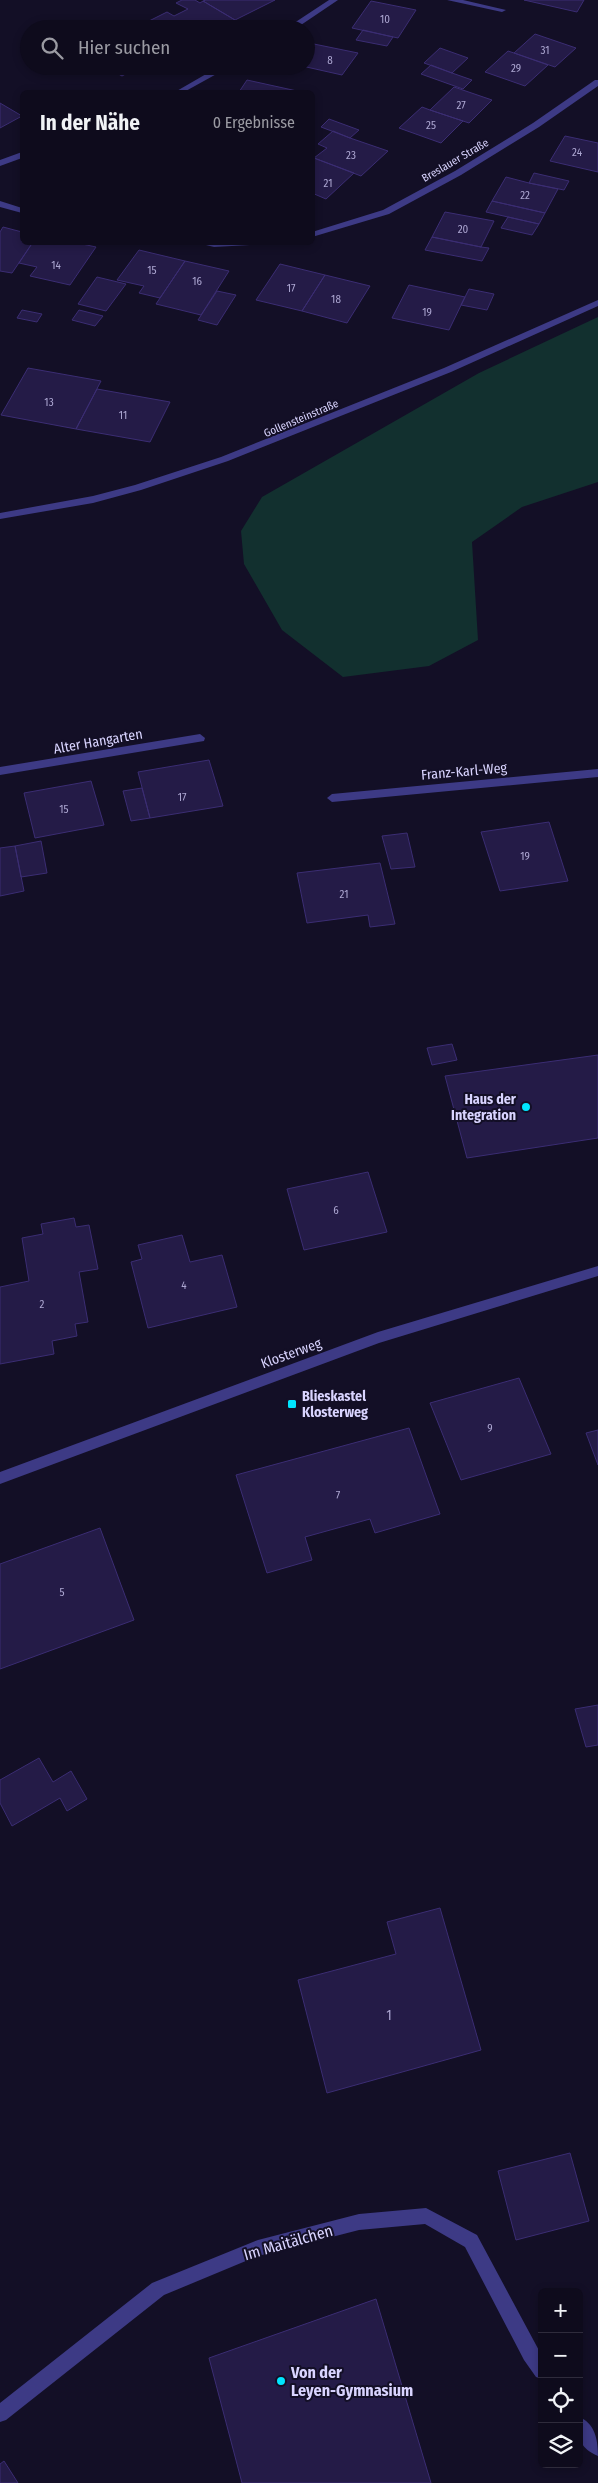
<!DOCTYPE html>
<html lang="de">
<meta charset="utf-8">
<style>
:root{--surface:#0e0b1c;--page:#171425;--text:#f1f3f6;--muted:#9b9ba3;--line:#2e2b3b}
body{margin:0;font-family:"Fira Sans Condensed",sans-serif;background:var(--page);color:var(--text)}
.controls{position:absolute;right:15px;bottom:15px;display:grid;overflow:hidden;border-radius:8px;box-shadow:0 2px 8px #0003}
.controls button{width:45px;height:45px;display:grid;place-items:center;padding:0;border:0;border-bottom:1px solid var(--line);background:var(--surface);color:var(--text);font:25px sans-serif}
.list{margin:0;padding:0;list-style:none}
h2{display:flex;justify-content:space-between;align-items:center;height:65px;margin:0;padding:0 20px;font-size:21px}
h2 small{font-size:16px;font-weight:400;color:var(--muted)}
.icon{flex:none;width:28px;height:28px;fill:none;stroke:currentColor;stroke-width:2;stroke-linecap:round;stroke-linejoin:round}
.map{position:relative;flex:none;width:598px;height:2483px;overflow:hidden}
.search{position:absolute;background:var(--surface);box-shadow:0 2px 8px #0003;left:20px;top:20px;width:295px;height:55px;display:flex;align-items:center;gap:12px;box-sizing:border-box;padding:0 18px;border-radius:28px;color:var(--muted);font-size:19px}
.panel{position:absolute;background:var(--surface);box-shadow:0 2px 8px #0003;left:20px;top:90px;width:295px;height:155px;border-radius:8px}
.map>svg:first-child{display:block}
.green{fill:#12302f}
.building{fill:#241b47;stroke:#3b2d73}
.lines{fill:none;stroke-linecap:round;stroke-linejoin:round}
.service{fill:#3d3a85;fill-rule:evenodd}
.minor{fill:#3d3a85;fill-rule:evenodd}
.poi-dot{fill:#00e5ff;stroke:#130f26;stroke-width:2}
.labels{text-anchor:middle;stroke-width:4;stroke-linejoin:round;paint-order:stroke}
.number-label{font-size:11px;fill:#aca6d1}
.far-street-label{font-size:11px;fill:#d9d4ff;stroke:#130f26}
.street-label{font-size:14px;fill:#d9d4ff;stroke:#130f26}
.poi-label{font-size:14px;font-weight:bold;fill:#d9d4ff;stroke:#130f26;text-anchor:end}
.near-number-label{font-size:14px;fill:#aca6d1}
.near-street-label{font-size:16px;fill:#d9d4ff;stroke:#130f26}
.near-poi-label{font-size:16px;font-weight:bold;fill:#d9d4ff;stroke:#130f26;text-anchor:start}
</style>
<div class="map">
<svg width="598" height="2483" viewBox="0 0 598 2483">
<rect width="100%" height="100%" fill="#130f26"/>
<path class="green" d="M598,317V482L522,507L472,542L478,640L429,666L343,677L282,630L244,564L241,531L262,497L479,373Z"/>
<path class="building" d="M182,0H195L200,3L203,1L235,20L218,29H159L147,22L167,12L174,16L188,9L176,3Z
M206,0H275L235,20L203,1Z
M524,0H584L577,12Z
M371,1L416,10L398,38L352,28Z
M363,30L393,37L387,46L356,40Z
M535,34L576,48L555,67L514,53Z
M309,43L358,53L342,75L302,66H306V47Z
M440,48L468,58L452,73L424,63Z
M508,51L514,53L548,65L525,86L485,72Z
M431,65L452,73L472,80L463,89L421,74Z
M104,66H140L122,76Z
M247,80L297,91L295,92H239Z
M454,87L492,100L469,123L430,110Z
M0,103L22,116L0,128Z
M422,107L430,110L463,121L441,143L399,128Z
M329,119L359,130L350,138L321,127Z
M333,131L350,138L388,151L361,176L314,158L327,148L318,144Z
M565,136L598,143V172L550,161Z
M312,157L314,158L354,173L326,199L312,193Z
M534,173L569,181L564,190L529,183Z
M506,177L529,183L558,189L545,213L492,201Z
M492,201L545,213L539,224L486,212Z
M445,212L494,221L481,247L432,237Z
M508,217L539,224L532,235L501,228Z
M3,227L22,232V242H33L12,273L0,271V232Z
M432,237L481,247L489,248L482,261L425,250Z
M33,242H73L96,247L70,285L30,276L37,267L19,263Z
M139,250L185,261L160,298L139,293L144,286L117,280Z
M185,261L229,271L201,315L156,304Z
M280,264L325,275L302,311L256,300Z
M325,275L370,286L347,323L302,311Z
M97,277L126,284L106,311L78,304Z
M409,285L465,297L449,330L392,318Z
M469,289L494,294L487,310L461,305Z
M217,291L236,295L217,325L198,320Z
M22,310L42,314L37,322L17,318Z
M79,310L103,316L95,326L72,320Z
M28,368L101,381L76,429L1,415Z
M97,389L170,402L150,442L76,429Z
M209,760L223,806L150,818L138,772Z
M91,781L104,825L35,838L24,793Z
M142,788L150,818L131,821L123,791Z
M549,822L568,881L500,891L481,832Z
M407,833L415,867L391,869L382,836Z
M41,841L47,873L21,877L15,846Z
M15,846L24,891L0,896V848Z
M380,863L395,924L370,927L368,915L307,923L297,873Z
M452,1044L457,1060L432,1065L427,1048Z
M598,1055V1138L467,1158L445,1076Z
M368,1172L387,1232L304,1250L287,1189Z
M74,1218L76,1227L89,1225L98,1269L79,1272L88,1322L75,1324L77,1336L52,1341L54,1354L0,1364V1287L29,1281L22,1238L43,1234L41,1224Z
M182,1235L190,1262L222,1255L237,1307L148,1328L131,1262L142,1259L138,1245Z
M519,1378L551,1454L461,1480L430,1403Z
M409,1428L440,1514L375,1533L370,1519L305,1537L312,1560L267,1573L236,1475Z
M598,1430V1465L586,1433Z
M100,1528L134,1620L0,1669V1564Z
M598,1705V1745L586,1747L575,1709Z
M39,1758L53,1782L71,1771L87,1799L67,1811L60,1798L12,1826L0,1803V1780Z
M440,1908L481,2050L327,2093L298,1980L396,1954L387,1922Z
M570,2153L589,2221L516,2240L498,2171Z
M376,2299L431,2483H242L209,2358Z
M4,2461L18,2483H0V2464Z"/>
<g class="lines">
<path class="service" d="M447,0H463L506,10L502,12Z
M598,300V306L451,372L228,461L141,490L93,503L0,519V513L93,496L135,485L221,457L444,368Z
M598,769V777L332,802L327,798L332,794Z
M426,2208L477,2235L542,2356V2379L536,2377L524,2360L465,2247L425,2224L359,2230L258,2256L164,2295L6,2420L0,2422V2403L152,2283L258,2240L359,2214Z
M579,2417C595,2423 598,2440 598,2456C577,2447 579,2436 579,2417Z"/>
<path class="minor" d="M329,0H338L295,29H285Z
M220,66H231L184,92H175Z
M595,80H598V86L539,127L461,175L389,214L312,237V232L383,210L455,171L533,123Z
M22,152V158L0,166V160Z
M0,201L22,208V213L0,207Z
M194,242H254L250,245L214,247Z
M200,734L205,738L204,741L0,775V767Z
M598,1266V1276L379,1343L0,1484V1472L378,1332Z"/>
</g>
<g class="poi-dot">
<circle cx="526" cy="1107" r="5"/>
<rect x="287" y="1399" width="10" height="10" rx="2.5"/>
<circle cx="281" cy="2381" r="5"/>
</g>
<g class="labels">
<g class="number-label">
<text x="385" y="23">10</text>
<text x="545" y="54">31</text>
<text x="330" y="64">8</text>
<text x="516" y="72">29</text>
<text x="461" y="109">27</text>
<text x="431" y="129">25</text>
<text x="577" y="156">24</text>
<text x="351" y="159">23</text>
<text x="328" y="187">21</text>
<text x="525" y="199">22</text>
<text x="463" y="233">20</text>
<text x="56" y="269">14</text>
<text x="152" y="274">15</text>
<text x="197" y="285">16</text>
<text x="291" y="292">17</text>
<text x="336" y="303">18</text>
<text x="427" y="316">19</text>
<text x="49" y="406">13</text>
<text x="123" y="419">11</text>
<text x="182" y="801">17</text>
<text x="64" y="813">15</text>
<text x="525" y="860">19</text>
<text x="344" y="898">21</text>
<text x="336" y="1214">6</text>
<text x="184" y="1289">4</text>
<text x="42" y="1308">2</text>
<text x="490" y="1432">9</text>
<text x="338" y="1499">7</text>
<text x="62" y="1596">5</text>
</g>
<g class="far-street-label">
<text transform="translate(455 160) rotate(-30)" y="4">Breslauer Straße</text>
<text transform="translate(301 418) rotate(-23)" y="4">Gollensteinstraße</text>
</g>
<g class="street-label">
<text transform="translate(98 741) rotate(-10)" y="5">Alter Hangarten</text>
<text transform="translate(464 771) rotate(-5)" y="5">Franz-Karl-Weg</text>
<text transform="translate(291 1353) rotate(-20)" y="5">Klosterweg</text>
</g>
<g class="poi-label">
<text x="516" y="1104">Haus der<tspan x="516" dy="16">Integration</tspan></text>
<text x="302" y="1401" text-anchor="start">Blieskastel<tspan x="302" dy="16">Klosterweg</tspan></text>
</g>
<g class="near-number-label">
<text x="389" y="2020">1</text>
</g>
<g class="near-street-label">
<text transform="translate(288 2242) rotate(-16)" y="6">Im Maitälchen</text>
</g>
<g class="near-poi-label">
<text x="291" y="2378">Von der<tspan x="291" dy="18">Leyen-Gymnasium</tspan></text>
</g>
</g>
</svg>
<div class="controls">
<button>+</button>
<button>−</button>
<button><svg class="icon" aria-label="locate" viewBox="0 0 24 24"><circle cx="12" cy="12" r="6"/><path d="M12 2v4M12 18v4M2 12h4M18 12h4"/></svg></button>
<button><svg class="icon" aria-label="layers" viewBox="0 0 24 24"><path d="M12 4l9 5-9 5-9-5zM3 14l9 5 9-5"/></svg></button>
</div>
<div class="search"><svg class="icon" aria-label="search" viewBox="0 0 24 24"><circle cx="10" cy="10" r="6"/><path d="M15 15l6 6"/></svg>Hier suchen</div>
<section class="panel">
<h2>In der Nähe<small>0 Ergebnisse</small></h2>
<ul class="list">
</ul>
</section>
</div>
